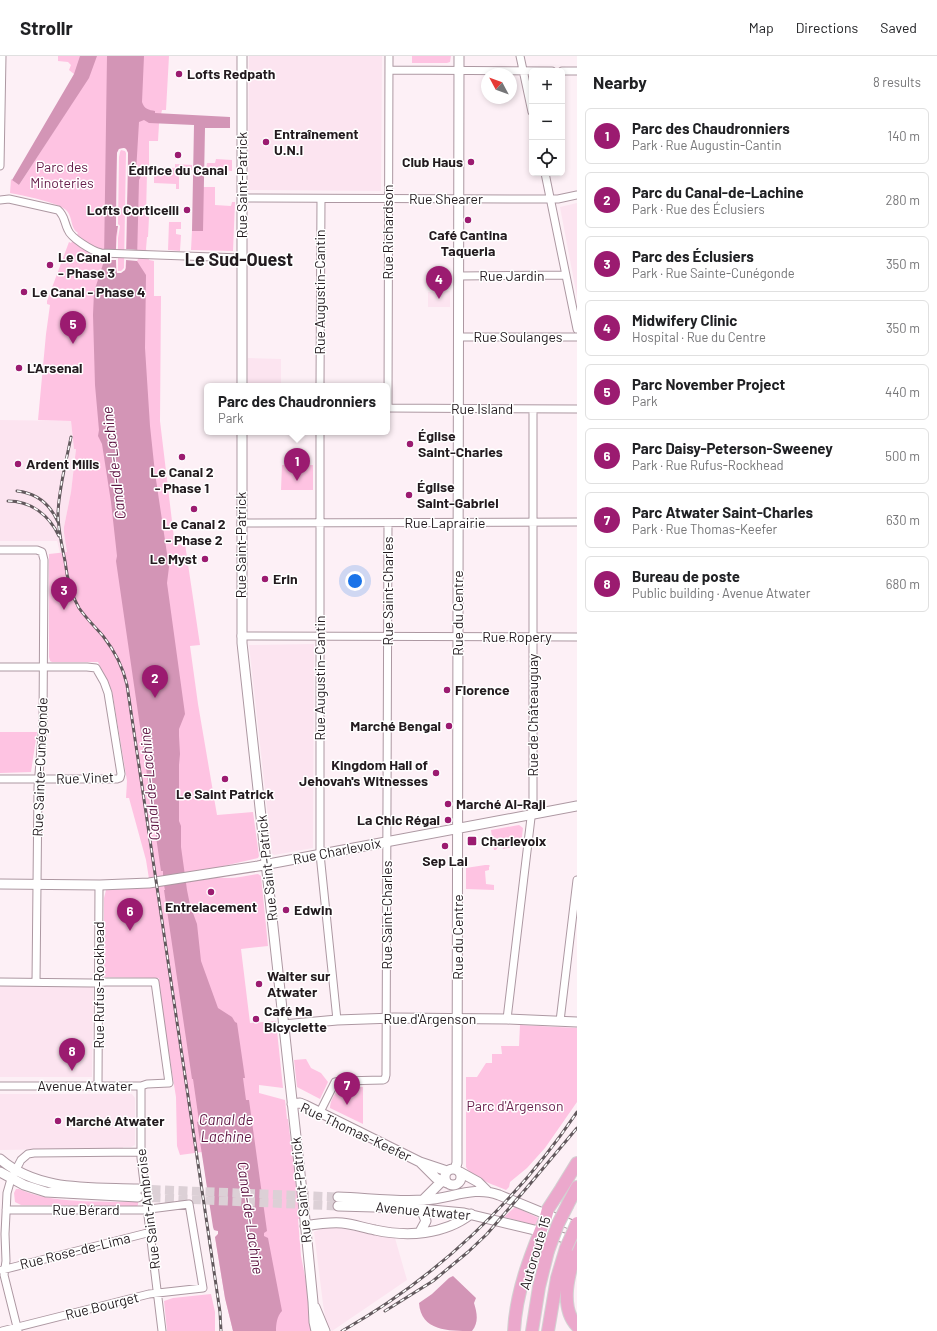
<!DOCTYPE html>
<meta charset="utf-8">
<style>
:root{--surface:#fff;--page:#f6f6f6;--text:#202124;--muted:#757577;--line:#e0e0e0;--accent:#9b1b70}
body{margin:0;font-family:Barlow,sans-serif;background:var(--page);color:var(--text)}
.controls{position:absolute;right:12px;top:12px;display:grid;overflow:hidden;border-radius:6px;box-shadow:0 2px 6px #0003}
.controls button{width:36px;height:36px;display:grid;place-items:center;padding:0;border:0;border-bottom:1px solid var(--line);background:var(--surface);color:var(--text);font:20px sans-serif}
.compass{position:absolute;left:481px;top:12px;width:36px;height:36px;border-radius:50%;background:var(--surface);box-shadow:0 2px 6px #0003;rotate:311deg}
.you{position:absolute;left:355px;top:525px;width:14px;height:14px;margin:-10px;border:3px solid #fff;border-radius:50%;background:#1a73e8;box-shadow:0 0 0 6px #1a73e833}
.badge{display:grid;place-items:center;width:26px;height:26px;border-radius:50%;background:var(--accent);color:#fff;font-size:13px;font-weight:700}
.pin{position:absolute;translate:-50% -33px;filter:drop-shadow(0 1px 2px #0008)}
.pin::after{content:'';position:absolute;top:21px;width:14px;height:12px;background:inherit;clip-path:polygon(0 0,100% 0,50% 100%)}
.popup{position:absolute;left:204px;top:327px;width:186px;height:52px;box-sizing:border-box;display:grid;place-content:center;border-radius:6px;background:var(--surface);filter:drop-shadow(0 1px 3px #0005);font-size:13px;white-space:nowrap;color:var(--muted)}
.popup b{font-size:15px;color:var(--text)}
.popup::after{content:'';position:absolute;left:50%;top:100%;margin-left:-8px;border:8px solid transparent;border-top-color:var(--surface)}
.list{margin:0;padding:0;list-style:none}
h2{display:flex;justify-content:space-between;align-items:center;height:52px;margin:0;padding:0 16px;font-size:17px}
h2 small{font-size:13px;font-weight:400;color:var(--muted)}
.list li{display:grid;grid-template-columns:26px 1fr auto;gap:12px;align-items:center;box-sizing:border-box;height:56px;margin:0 8px 8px;padding:0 8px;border:1px solid var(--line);border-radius:6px}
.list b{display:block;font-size:15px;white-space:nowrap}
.list p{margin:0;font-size:13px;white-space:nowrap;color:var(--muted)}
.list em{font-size:13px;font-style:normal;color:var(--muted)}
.icon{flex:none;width:22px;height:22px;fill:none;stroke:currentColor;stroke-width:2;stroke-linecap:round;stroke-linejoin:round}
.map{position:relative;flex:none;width:577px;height:1275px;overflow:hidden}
header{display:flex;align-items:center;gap:24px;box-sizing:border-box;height:56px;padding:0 20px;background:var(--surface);border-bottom:1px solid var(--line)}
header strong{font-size:19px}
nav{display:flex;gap:22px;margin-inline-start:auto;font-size:14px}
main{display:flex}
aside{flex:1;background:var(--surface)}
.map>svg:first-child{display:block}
.built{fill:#fce4f0}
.green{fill:#fec3e2}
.water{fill:#d395b6;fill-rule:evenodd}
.pier{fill:#fdf0f6;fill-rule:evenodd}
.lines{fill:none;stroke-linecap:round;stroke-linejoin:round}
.secondary-tunnel{stroke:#dcd0d6;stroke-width:9;stroke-dasharray:9 4.5;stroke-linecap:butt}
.street-casing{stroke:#ad98a2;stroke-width:9}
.secondary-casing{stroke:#ad98a2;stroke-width:11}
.highway-casing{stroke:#d3d1d2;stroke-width:14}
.street{stroke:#fff;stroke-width:7}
.secondary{stroke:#fff;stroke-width:9}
.highway{stroke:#eba8cc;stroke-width:12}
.rail-casing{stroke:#62595d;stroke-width:3}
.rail{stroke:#fff;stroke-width:1.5;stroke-dasharray:4.5;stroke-linecap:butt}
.highway-bridge-casing{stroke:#d3d1d2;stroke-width:14;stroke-linecap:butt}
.highway-bridge{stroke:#eba8cc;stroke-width:12}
.poi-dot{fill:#9b1b70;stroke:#fff;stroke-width:1.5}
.labels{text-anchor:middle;stroke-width:3;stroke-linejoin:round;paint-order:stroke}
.poi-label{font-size:14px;font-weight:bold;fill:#231b1f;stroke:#fff;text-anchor:start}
.park-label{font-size:14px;fill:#661d4a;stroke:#fff}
.street-label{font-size:14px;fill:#231b1f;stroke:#fff}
.water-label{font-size:15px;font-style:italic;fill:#601745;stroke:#fff}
.district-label{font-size:18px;font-weight:bold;fill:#231b1f;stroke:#fff}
</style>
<header>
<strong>Strollr</strong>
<nav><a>Map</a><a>Directions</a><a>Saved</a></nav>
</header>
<main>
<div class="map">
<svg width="577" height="1275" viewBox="0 0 577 1275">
<rect width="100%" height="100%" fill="#fdf0f6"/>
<path class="built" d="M249,0H382L381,135L248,134Z
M577,147V241L560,151Z
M450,235V251H428V236Z
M248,302L281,303V330H248Z
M0,364L71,365L74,393H76L71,436L64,471L67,496L60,497L57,485H0Z
M314,588L313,792L274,799L272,797L249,589Z
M0,929L93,931L92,1021H0Z
M0,1038H132L135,1042V1089L131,1091H123V1092L0,1094Z
M334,1171L395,1182L407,1224L332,1275L326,1266L323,1248L314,1176L324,1172Z"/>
<path class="green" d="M58,0H169L166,54H162L159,68L158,85H149V115L147,117L146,159L149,161L148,181H147L146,193L149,204L154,205V240H161L160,365L174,482L175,489L185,488L200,589L190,590L198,648L217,759L253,756L259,800L258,802L215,812L216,821C231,824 244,820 258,818L261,820L268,890L241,893L250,967L276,965L283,1032L259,1029V1037L285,1044L287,1063H288L300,1163H298L301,1200L306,1225L313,1275H233L225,1242L215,1181L218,1178V1175L214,1174L202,1096L180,1099L177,1090L176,1041L158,930L159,922L104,921V842L106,834L108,832L150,829L146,804L129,742H126L127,725L112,635L98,606H52L50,605L49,601V498L67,496L64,477V471L71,436L76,393H74L71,365L38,364L46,278L50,249L47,248V245L69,186L71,187L78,177C70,172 73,162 67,155C61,147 21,139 10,137L11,123L19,129L90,19L74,18L69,14L71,9L68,6L58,5Z
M412,0H451L450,6L447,7H412Z
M216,103L232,104V115L206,114L207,107H215Z
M175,108L192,109V114H190V118H179V133H176V128L154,127V111L175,112Z
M203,131H215V149L231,150L232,146H235L233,195L191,194L192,175H203Z
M169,166H181V173H176V178L181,179L180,195L168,194Z
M282,409H313V434H281Z
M0,676H37L31,716L0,717Z
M519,769L523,772L521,789L503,793L502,790L498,791L496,794H494L491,774Z
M485,809H489L490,810L489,811V814L485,815L486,828L494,829V834L466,833V812Z
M520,969L577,972V1046L545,1092L527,1112L510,1126L509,1131L506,1134C495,1129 471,1122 466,1111V1021H477L486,1007H492V998H502L501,990H519Z
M306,1003L311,1012L321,1017L328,1026L320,1043L297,1031L294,1004Z
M342,1031H363V1068L330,1052C330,1045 336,1033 342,1031Z
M16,1133H19C51,1148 102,1145 138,1146V1149L137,1150L21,1149L15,1146L14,1137Z
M515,1151L541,1163L538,1170L504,1161Z
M211,1238L215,1256V1275H167L164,1245L173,1242Z"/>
<path class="water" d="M80,0H97L89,22L19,129L12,124L74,18Z
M107,0H144L142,46C144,53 149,54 155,55V57L230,61V72H205L203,175H192L194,69L149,67L144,64L139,66L136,116L141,120L139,124L137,205L146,219L145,292L150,370L155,417L169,511L167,527L185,658L179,673V680L180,698L179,709V765L181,770V791L187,834L190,849L197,868L201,905L218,952L232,961L235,966L237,967L245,1022H243L246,1044H249L267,1175L264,1177V1180L268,1182L282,1255C277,1260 276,1268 276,1275H233L225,1242L215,1181L218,1178V1175L214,1174L213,1171L197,1066L199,1065L193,1023H192L164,834H165L162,820H163V815H161L116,505L117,500L111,446L102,388L98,380L99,374L95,329L93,259L94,236L104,205ZM124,92L126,93L128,97L126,212L125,214L117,217L116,213V181L118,170H116L117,97L119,93Z
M453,1220L476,1242L474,1247C477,1257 479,1266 472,1275C448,1275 421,1275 419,1247L432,1238L449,1222Z"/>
<path class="pier" d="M124,92L126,93L128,97L126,193L138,194V203L137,205L126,204L125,214L121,217H117L116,204H107L104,205L103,193H116L118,170H116L117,97L119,93ZM121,94L125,95L126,97L124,212L121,215H118V182L120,170L118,168L119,101L120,96Z"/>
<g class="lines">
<path class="secondary-tunnel" d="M138,1133L338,1141
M138,1141L338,1150"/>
<g class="street-casing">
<path id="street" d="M520,0L532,56
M389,14L552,15
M562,15H577
M0,110L2,0
M545,117L577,273
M242,142L541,143H558L577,139
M0,144L9,143L58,154C65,160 64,166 68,174C71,182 92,195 101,197L241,202
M459,220L565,219
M459,281H577
M320,330L321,143
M387,352L577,353
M388,352L389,0
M320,376V798L337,964
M241,467L577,466
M0,494H37L42,496L44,504L43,667L38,731L36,926
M241,580L577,581
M0,611H87L96,612L104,626L108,637L121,718L120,722L117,723H0
M0,926L91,927L106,926H155L169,1027L147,1028L141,1030H0
M507,963L533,745V353
M560,965L577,824
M98,1030L99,829
M141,1030V1102L162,1275
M320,1056L335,1026L341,1025L383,1024L385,1023L386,1019L388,467
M2,1214L151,1176
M2,1275L149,1238L203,1232L189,1148L142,1154H6
M18,1275L4,1219L6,1205L5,1178L7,1137L11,1123L21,1104L28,1098L34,1097L141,1096"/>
</g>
<g class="secondary-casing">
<path id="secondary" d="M242,0V330
M242,376V587L304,1154L313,1246L314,1266L316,1275
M0,828L100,829L149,827L258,810L577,750
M283,969L337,964L394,962L507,963L577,966
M292,1048L300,1047L305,1049L420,1106L447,1115
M0,1103C38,1136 91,1131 138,1133
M421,1107L436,1122L447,1127
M445 1121a8 8 0 1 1 16 0a8 8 0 1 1-16 0Z
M455,1113L457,1107V1090L459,0
M0,1116L24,1129L46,1136L138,1141
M460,1116L478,1126L487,1135
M338,1141C367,1142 396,1146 424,1144C451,1143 473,1129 499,1139L577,1171
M423,1144L445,1122
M338,1150L410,1152L464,1157L547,1177L575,1185
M305,1170C317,1168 330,1166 342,1167C353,1168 364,1172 375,1174C407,1181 444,1179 471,1158
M420,1176L426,1165L421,1153
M315,1251L325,1275"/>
</g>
<g class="highway-casing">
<path id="highway" d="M568,1148L577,1131
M577,1191C570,1214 558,1250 577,1270
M514,1275C516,1236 530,1200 545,1164L548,1153L561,1133L577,1107
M532,1275L539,1231L548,1195
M548,1275L557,1222L566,1192"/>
</g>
<use href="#street" class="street"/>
<use href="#secondary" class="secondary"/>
<use href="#highway" class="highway"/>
<g class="rail-casing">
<path id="rail" d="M71,381C66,406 59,432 58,457C58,473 62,490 65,505C67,522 70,537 79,552C86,562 95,571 103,580C114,594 123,611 127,629L211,1195L220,1256L221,1275
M17,435C36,437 50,448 58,466
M8,445C31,445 49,459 59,480
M385,1255L433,1225L468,1196L487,1178L530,1128L577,1072
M342,1275C436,1222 517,1145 577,1056"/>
</g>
<use href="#rail" class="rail"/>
<g class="highway-bridge-casing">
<path id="highway-bridge" d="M566,1192L577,1167
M548,1195L558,1168L568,1148"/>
</g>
<use href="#highway-bridge" class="highway-bridge"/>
</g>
<g class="poi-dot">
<circle cx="179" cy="18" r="4"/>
<circle cx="266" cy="86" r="4"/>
<circle cx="178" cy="99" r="4"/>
<circle cx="471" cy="106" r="4"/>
<circle cx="187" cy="154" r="4"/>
<circle cx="468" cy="164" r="4"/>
<circle cx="50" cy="209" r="4"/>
<circle cx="24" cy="236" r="4"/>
<circle cx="19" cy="312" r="4"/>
<circle cx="410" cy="388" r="4"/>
<circle cx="182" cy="401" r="4"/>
<circle cx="18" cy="408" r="4"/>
<circle cx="409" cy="439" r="4"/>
<circle cx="194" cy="453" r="4"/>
<circle cx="205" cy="503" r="4"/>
<circle cx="265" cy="523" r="4"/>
<circle cx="447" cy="634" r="4"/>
<circle cx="449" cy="670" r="4"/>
<circle cx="436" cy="717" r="4"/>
<circle cx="225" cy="723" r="4"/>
<circle cx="448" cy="748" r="4"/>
<circle cx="448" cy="764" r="4"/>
<rect x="467" y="780" width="10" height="10" rx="2"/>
<circle cx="445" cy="790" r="4"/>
<circle cx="211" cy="836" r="4"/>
<circle cx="286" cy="854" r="4"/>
<circle cx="259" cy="928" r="4"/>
<circle cx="256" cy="963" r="4"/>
<circle cx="58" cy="1065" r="4"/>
</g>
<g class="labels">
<g class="poi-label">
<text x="187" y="23">Lofts Redpath</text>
<text x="274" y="83">Entraînement<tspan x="274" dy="16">U.N.I</tspan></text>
<text x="463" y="111" text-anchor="end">Club Haus</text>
<text x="178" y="119" text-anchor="middle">Édifice du Canal</text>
<text x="179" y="159" text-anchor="end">Lofts Corticelli</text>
<text x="468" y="184" text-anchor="middle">Café Cantina<tspan x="468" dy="16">Taqueria</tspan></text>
<text x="58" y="206">Le Canal<tspan x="58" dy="16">- Phase 3</tspan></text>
<text x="32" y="241">Le Canal - Phase 4</text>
<text x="27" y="317">L'Arsenal</text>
<text x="418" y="385">Église<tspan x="418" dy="16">Saint-Charles</tspan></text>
<text x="26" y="413">Ardent Mills</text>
<text x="182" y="421" text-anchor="middle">Le Canal 2<tspan x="182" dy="16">- Phase 1</tspan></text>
<text x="417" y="436">Église<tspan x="417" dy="16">Saint-Gabriel</tspan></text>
<text x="194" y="473" text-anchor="middle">Le Canal 2<tspan x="194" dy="16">- Phase 2</tspan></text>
<text x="197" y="508" text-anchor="end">Le Myst</text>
<text x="273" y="528">Erin</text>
<text x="455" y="639">Florence</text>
<text x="441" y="675" text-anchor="end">Marché Bengal</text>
<text x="428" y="714" text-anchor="end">Kingdom Hall of<tspan x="428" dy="16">Jehovah's Witnesses</tspan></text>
<text x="225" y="743" text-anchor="middle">Le Saint Patrick</text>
<text x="456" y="753">Marché Al-Raji</text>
<text x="440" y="769" text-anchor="end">La Chic Régal</text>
<text x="481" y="790">Charlevoix</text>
<text x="445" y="810" text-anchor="middle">Sep Lai</text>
<text x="211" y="856" text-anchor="middle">Entrelacement</text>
<text x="294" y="859">Edwin</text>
<text x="267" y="925">Walter sur<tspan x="267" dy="16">Atwater</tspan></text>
<text x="264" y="960">Café Ma<tspan x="264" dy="16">Bicyclette</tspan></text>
<text x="66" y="1070">Marché Atwater</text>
</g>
<g class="park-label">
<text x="62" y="116">Parc des<tspan x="62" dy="16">Minoteries</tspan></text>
<text x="515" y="1055">Parc d'Argenson</text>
</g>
<g class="street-label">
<text transform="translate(242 129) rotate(-90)" y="5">Rue Saint-Patrick</text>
<text x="446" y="148">Rue Shearer</text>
<text transform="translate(388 176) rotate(-90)" y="5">Rue Richardson</text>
<text x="512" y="225">Rue Jardin</text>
<text transform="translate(320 236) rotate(-90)" y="5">Rue Augustin-Cantin</text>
<text x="518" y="286">Rue Soulanges</text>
<text x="482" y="358">Rue Island</text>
<text x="445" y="472">Rue Laprairie</text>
<text transform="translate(241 489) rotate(-90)" y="5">Rue Saint-Patrick</text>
<text transform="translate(388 535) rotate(-90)" y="5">Rue Saint-Charles</text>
<text transform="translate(458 557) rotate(-90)" y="5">Rue du Centre</text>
<text x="517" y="586">Rue Ropery</text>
<text transform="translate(320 622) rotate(-90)" y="5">Rue Augustin-Cantin</text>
<text transform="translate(533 659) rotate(-90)" y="5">Rue de Châteauguay</text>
<text transform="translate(40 711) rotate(-88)" y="5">Rue Sainte-Cunégonde</text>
<text transform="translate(85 722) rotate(-2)" y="5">Rue Vinet</text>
<text transform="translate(337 795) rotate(-11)" y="5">Rue Charlevoix</text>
<text transform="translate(267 812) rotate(-96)" y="5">Rue Saint-Patrick</text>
<text transform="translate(387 859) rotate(-90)" y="5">Rue Saint-Charles</text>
<text transform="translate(458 881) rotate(-90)" y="5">Rue du Centre</text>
<text transform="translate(99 929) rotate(-90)" y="5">Rue Rufus-Rockhead</text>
<text x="430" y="968">Rue d'Argenson</text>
<text x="85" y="1035">Avenue Atwater</text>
<text transform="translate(356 1076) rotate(25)" y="5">Rue Thomas-Keefer</text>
<text transform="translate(301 1134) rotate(-96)" y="5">Rue Saint-Patrick</text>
<text transform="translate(148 1153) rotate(-97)" y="5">Rue Saint-Ambroise</text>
<text x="86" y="1159">Rue Bérard</text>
<text transform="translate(423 1155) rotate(5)" y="5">Avenue Atwater</text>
<text transform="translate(75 1195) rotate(-14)" y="5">Rue Rose-de-Lima</text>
<text transform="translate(535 1197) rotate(-73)" y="5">Autoroute 15</text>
<text transform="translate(102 1250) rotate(-14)" y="5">Rue Bourget</text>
</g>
<g class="water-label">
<text transform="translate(114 407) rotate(-97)" y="5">Canal-de-Lachine</text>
<text transform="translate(150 728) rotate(-95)" y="5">Canal-de-Lachine</text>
<text x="226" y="1069">Canal de<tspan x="226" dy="17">Lachine</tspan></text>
<text transform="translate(250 1162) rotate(82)" y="5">Canal-de-Lachine</text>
</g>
<g class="district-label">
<text x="239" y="210">Le Sud-Ouest</text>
</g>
</g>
</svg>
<div class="controls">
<button>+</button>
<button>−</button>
<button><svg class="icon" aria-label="locate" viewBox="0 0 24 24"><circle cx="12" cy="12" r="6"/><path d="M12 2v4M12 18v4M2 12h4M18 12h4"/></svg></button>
</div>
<svg class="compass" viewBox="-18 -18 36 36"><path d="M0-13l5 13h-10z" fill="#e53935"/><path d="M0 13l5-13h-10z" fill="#757577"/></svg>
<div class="you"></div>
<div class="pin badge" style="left:297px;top:425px">1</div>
<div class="popup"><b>Parc des Chaudronniers</b>Park</div>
<div class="pin badge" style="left:155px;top:642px">2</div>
<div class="pin badge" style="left:64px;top:554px">3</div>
<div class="pin badge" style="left:439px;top:243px">4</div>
<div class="pin badge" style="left:73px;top:288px">5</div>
<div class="pin badge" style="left:130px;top:875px">6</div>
<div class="pin badge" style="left:347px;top:1049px">7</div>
<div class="pin badge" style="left:72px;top:1015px">8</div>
</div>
<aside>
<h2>Nearby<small>8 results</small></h2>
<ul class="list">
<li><span class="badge">1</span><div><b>Parc des Chaudronniers</b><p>Park · Rue Augustin-Cantin</p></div><em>140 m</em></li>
<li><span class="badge">2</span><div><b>Parc du Canal-de-Lachine</b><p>Park · Rue des Éclusiers</p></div><em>280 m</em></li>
<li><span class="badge">3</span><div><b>Parc des Éclusiers</b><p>Park · Rue Sainte-Cunégonde</p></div><em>350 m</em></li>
<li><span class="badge">4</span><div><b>Midwifery Clinic</b><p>Hospital · Rue du Centre</p></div><em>350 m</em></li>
<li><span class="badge">5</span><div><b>Parc November Project</b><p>Park</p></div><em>440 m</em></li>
<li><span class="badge">6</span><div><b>Parc Daisy-Peterson-Sweeney</b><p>Park · Rue Rufus-Rockhead</p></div><em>500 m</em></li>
<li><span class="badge">7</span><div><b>Parc Atwater Saint-Charles</b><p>Park · Rue Thomas-Keefer</p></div><em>630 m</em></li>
<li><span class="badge">8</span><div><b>Bureau de poste</b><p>Public building · Avenue Atwater</p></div><em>680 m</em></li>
</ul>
</aside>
</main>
